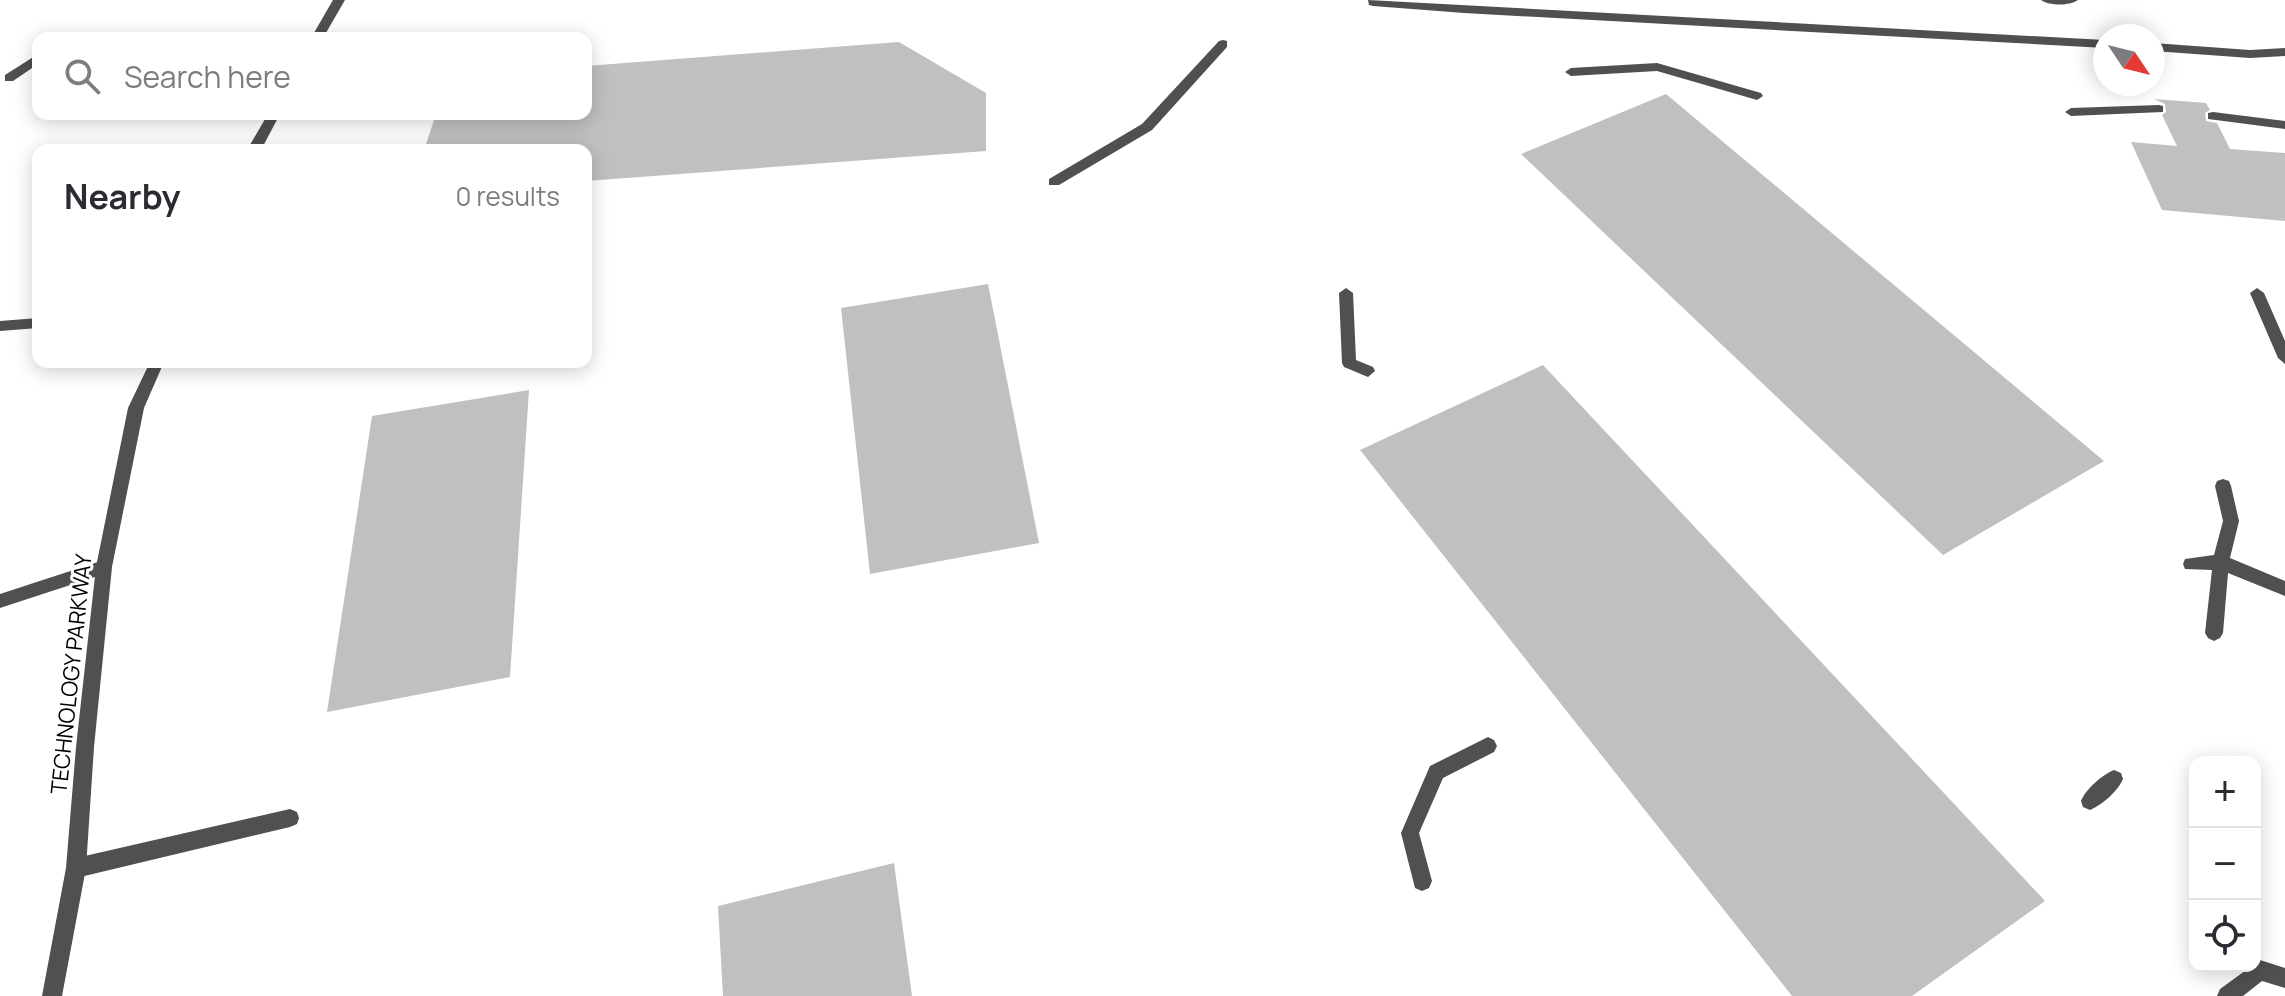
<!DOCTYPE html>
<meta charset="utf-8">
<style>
:root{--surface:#fff;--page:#f7f7f7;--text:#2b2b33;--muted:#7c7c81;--line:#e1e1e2}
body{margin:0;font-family:Manrope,sans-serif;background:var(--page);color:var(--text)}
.controls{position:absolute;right:24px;bottom:24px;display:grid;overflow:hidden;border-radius:16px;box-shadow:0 4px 20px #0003}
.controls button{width:72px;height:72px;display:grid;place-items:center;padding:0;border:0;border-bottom:2px solid var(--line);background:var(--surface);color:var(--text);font:40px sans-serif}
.compass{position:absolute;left:2093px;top:24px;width:72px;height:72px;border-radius:50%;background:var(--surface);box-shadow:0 4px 20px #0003;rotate:125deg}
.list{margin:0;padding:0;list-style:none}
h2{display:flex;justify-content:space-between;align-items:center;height:104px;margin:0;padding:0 32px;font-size:34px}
h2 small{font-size:26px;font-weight:400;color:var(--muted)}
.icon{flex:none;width:44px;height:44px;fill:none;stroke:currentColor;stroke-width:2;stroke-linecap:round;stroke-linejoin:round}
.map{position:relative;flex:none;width:2285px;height:996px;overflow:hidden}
.search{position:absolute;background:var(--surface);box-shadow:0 4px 20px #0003;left:32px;top:32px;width:560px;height:88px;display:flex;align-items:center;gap:20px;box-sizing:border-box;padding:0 28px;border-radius:16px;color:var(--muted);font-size:30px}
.panel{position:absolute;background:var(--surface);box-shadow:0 4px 20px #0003;left:32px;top:144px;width:560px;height:224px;border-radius:16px}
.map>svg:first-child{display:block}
.building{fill:#c0c0c0}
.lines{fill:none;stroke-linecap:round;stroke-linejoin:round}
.service{fill:#505050;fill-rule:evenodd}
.minor{fill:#505050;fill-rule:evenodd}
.tertiary{fill:#505050;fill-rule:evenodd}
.labels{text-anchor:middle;stroke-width:6;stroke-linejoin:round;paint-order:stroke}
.street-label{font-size:22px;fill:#000;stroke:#fff}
</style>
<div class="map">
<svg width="2285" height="996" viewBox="0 0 2285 996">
<rect width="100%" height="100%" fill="#fff"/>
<path class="building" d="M899,42L986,93V151L586,181V150H424L436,114H586V66Z
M1666,94L2104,461L1943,555L1521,154Z
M2154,99L2206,103L2210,110L2205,113L2206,121L2217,123L2230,149L2285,153V221L2162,210L2131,142L2177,146L2162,115L2166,112L2165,104Z
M988,284L1039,543L870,574L841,308Z
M1543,365L2045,901L1912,996H1792L1360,450Z
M529,390L510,677L327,712L372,416Z
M894,863L912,996H723L718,906Z"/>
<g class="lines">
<path class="service" d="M1368,0L2105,40V48L1464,13L1373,6L1369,5Z
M2041,0H2078C2070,6 2049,6 2041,0Z
M1223,40L1227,41V47L1152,130L1059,185H1049V179L1142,124L1219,41Z
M2153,43L2250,50L2285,48V56L2250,58L2153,51Z
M38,54V64L13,81H5V75Z
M1657,63L1761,93L1763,96L1757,100L1657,71L1571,76L1565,72L1571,68Z
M2159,105L2163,106V112L2071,116L2065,112L2071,108Z
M2213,112L2285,121V129L2208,119V113Z
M1346,288L1353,293L1356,360L1373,367L1375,371L1368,377L1344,367L1342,363L1339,293Z
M2257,288L2264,293L2285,341V364L2278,358L2250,293Z
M38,318V328L0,331V321Z
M2223,479L2229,481L2231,486L2239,521L2230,558L2285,581V596L2228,573L2223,633L2220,638L2214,641L2208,638L2205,633L2212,570L2185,569L2183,564L2185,559L2214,555L2223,521L2215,486L2217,481Z
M1488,737L1494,740L1497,746L1494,752L1443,778L1419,833L1432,881L1429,888L1422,891L1415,888L1401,833L1430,766Z
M2114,770L2121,773L2123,779C2118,791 2102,805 2090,810L2083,807L2081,801C2086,789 2102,775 2114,770Z
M290,809L297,812L299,818L297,824L290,827L76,878L69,875L66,868L69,861L76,858Z
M2260,960L2285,968V988L2262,981L2243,996H2217L2220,989Z"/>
<path class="minor" d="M104,560L110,562L112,567L110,572L0,608V594Z"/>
<path class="tertiary" d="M333,0H345L323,38H311Z
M268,114H280L261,150H247Z
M150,362H164L144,408L112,567L94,747L86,868L62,996H42L66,868L76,747L96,567L128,408Z"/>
</g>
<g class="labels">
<g class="street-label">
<text transform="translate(71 674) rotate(-84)" y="8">TECHNOLOGY PARKWAY</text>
</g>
</g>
</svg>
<div class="controls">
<button>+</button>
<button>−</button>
<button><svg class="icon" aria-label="locate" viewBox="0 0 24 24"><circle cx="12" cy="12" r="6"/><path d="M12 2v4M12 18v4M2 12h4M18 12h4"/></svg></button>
</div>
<svg class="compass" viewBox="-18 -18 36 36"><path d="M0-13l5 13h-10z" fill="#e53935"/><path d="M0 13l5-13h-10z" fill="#7c7c81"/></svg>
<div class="search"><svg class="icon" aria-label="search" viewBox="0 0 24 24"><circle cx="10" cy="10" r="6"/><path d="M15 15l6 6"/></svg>Search here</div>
<section class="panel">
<h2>Nearby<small>0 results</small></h2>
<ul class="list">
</ul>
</section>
</div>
